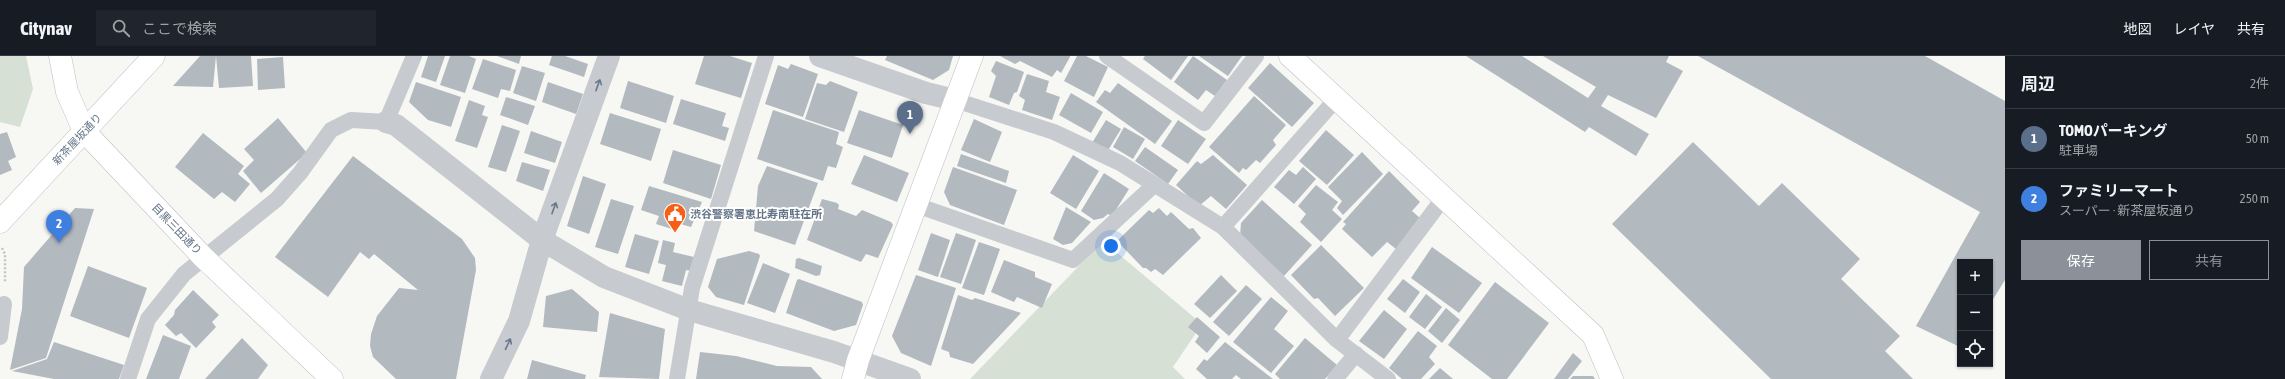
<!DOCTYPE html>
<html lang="ja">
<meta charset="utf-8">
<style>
:root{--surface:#171b24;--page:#20242c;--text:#f1f3f6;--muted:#9ea1a6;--line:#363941;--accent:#8c9099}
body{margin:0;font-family:"Asap Condensed","Noto Sans JP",sans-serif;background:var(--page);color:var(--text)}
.controls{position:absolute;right:12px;bottom:12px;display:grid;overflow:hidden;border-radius:0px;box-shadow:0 1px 3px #0004}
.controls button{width:36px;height:36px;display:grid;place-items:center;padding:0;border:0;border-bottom:1px solid var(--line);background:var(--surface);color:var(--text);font:20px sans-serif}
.you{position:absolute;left:1111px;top:190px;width:14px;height:14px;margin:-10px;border:3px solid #fff;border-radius:50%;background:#1a73e8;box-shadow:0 0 0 6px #1a73e833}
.badge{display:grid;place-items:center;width:26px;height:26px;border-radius:50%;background:var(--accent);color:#fff;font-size:13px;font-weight:700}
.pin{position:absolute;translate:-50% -33px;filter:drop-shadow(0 1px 2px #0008)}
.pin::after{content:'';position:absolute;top:21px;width:14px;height:12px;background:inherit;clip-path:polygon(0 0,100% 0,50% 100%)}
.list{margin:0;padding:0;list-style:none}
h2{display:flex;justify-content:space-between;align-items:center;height:52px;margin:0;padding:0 16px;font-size:17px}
h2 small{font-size:13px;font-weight:400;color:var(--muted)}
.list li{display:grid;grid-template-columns:26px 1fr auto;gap:12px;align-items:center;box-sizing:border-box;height:60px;padding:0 16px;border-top:1px solid var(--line)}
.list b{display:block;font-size:15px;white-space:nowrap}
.list p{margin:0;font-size:13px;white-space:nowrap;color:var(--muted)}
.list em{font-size:13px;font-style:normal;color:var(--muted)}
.actions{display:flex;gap:8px;padding:12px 16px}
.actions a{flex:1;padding:9px 0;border:1px solid var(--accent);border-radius:0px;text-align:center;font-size:14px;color:var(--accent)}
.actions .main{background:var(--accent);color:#fff}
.icon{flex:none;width:22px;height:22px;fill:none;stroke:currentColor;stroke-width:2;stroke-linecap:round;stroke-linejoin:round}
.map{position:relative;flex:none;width:2005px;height:323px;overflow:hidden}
header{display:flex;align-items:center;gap:24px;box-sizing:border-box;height:56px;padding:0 20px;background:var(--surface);border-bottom:1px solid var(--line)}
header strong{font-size:19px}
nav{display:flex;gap:22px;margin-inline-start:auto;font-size:14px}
.search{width:280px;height:36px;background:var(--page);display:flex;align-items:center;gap:10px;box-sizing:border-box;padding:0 14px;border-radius:0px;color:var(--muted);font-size:15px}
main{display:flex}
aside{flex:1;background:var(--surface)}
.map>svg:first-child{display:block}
.green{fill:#d7e0d4}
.building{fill:#b2b9bf}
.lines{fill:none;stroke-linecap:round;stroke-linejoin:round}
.secondary-casing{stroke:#bbbfc5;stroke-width:23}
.path{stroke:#c2c4c6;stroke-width:2.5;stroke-dasharray:2 2;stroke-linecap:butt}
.lane{stroke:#c7cace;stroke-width:16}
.street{stroke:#c7cace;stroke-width:22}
.secondary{stroke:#fff;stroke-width:22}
.oneway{stroke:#68788c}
.labels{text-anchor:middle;stroke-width:4;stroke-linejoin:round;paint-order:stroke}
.street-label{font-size:11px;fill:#637488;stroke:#fff}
.poi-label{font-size:11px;font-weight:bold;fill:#637488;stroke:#fff;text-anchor:start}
</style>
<header>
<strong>Citynav</strong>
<div class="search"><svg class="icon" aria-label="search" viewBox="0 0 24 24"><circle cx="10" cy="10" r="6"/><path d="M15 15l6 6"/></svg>ここで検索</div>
<nav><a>地図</a><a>レイヤ</a><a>共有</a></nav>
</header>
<main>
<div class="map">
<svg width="2005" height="323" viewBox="0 0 2005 323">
<rect width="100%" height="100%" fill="#f7f7f4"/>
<path class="green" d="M0,0H26L33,33L20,71L0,66Z
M1103,185L1202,268L1173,311L1185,323H970Z"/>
<path class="building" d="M200,0H216L213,31L173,30Z
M216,0H251L253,30L219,32Z
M428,0H445L436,26L421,21Z
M450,0H469L476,3L465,37L440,29Z
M497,0H521L519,8Z
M552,0H565L588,8L584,21L549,9Z
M704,0H730L752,7L741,42L695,28Z
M887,0H953L949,14L933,24L885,4Z
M1000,0H1070V1L1061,17L1057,14L1052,21L1020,5L1015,8Z
M1077,0H1086L1108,11L1094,41L1064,25Z
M1145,0H1188L1171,24L1143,3Z
M1193,0L1227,24L1215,40L1206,34L1198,44L1174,26Z
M1199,0H1242L1228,20Z
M1466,0H1522L1588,42L1596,31L1543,0H1669L1666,6L1683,15L1656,62L1608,39L1601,50L1649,78L1636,100L1589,71L1585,76Z
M1698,0H1925L2005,45V224L1990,248V206H1960V291L1916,270L1980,156Z
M283,1L285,32L258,34L257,3Z
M483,3L516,14L510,35L501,33L498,42L472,33Z
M996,5L1024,16L1017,36L1014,37L1009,49L989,41L996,20L991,15Z
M1270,7L1314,47L1292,71L1248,32Z
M791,8L818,18L803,61L765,48L778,9L788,13Z
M522,10L545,17L536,45L513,37Z
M1027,18L1049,25L1046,36L1060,41L1052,64L1022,54L1025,44L1019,40Z
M628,25L674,40L666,67L620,52Z
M830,25L858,36L844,76L805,63L817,27L826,29Z
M416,26L461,41L451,71L428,64L409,46Z
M548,26L583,38L576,58L542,46Z
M1118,27L1172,65L1155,88L1096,46L1105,34L1110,37Z
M1071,37L1103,56L1091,77L1059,59Z
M1254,40L1286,69L1273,84L1276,89L1260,107L1256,104L1246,114L1243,112L1239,117L1209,91Z
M506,41L535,50L528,69L500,59Z
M681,43L726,57L722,70L729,72L725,85L673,68Z
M469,44L485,50L482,59L488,61L477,92L455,85Z
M773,54L839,76L836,88L843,91L836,112L828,110L823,125L757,103Z
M859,54L903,69L892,102L847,87Z
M610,57L661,73L651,105L600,88Z
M278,62L307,97L261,137L243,115L254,104L244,93Z
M974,63L1002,76L990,106L961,94Z
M1106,64L1121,73L1107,96L1092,87Z
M1178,64L1206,83L1188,108L1161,90Z
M502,69L520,75L506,116L488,111Z
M1124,71L1145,83L1133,103L1113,91Z
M1326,74L1354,99L1327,129L1299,105Z
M531,75L562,86L555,107L524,97Z
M7,76L16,101L8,105L12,114L0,119V78Z
M203,77L244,110L238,118L250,128L235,146L222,136L214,143L175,111Z
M1693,86L1759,150L1782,127L1860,203L1841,223L1900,280L1885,295L1913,323H1771L1612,168Z
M1145,91L1178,114L1168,128L1135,105Z
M673,94L721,109L711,143L663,127Z
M1362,96L1383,118L1343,159L1337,152L1342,145L1328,131Z
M961,98L1009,115L1006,127L957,110Z
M864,99L909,117L897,146L851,128Z
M1073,99L1099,115L1076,153L1050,137Z
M1213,99L1247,129L1226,153L1211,140L1199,150L1176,129L1197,105L1201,108Z
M353,100L462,183L475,202L476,214L456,323H396L373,301L370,290L371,278L377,260L399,232L418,234L374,198L369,203L360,196L328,241L275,201Z
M522,106L550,114L543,135L516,125Z
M767,110L818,127L795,189L754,175L758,130Z
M953,111L1017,134L1004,169L950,149L944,136Z
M1303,111L1316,123L1294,148L1274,131L1289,114L1296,119Z
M1389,115L1420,146L1412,155L1420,162L1396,193L1387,186L1372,201L1342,173L1346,168L1343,166Z
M1104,117L1129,133L1112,160L1108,158L1103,162L1094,164L1081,155Z
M583,120L606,128L589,178L567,170Z
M1316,129L1338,146L1332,154L1342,163L1321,186L1300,166L1306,158L1298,150Z
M649,130L702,146L691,171L677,167L675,174L656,168L659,160L641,154Z
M611,143L634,150L618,198L595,191Z
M822,143L837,147L839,149L838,153L856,160L862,154L891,166L893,169L878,202L866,198L861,206L807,184Z
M1262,144L1312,189L1284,220L1240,180L1241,167Z
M1066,151L1091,166L1072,187L1063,189L1053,183Z
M75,152L94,153L46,302L10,314L22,253L24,211Z
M1159,152L1167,160L1171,156L1189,173L1193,172L1201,182L1163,219L1155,213L1151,216L1146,212H1143L1117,185L1149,154L1153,157Z
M931,177L950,184L938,221L918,214Z
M956,177L976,184L961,228L940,221Z
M635,178L659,185L649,218L625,211Z
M663,184L675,187L673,196L694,201L691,215L686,214L682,230L662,225L666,209L658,207Z
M979,186L1000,193L984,239L962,232Z
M1321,189L1364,232L1335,260L1318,242L1314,243L1291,219Z
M1432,191L1482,227L1459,257L1411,222Z
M749,195L759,198L760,200L744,249L716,241L708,231L717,203Z
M799,202L822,210L820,219L816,220L795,212L796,203Z
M1004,204L1035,216V221L1052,228L1042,252L1017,241L1014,246L991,236Z
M763,207L790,218L775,257L747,247Z
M88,210L147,232L129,282L70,260Z
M916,219L956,232L931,310L901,297L892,280Z
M1221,219L1237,235L1210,262L1194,248Z
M799,223L862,246L863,249L856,269L834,275L786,257L797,224Z
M1403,223L1420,236L1405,257L1387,243Z
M1495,226L1549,267L1507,323H1492L1448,289Z
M1246,229L1262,243L1229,280L1213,266Z
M572,233L599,256L597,276L543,271L546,240Z
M193,234L219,259L212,266L216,271L196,292L181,277L176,280L165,269L174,259L175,254Z
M1426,238L1442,251L1425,273L1409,261Z
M958,239L972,244L975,242L1021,257L973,308L950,301L949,296L941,293Z
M1271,241L1288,255L1274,273L1294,290L1271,317L1233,286Z
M1446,252L1460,264L1442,287L1428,275Z
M1384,254L1407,273L1384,303L1359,285Z
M610,257L665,273L659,323L599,321Z
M1197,261L1220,281L1207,297L1195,286L1199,280L1188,271Z
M1418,275L1437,290L1429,301L1435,308L1421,323H1402L1389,312Z
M163,279L191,290L179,323H146Z
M242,282L268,309L258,323H205Z
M1305,282L1337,309L1325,323H1280L1275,318Z
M54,286L124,309L119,323H54L12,315L47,303Z
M1225,286L1273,323H1241L1236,319L1232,323H1207L1196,313L1204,303L1207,305Z
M700,296L736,300L777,310L811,311L822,323H696Z
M1573,297L1582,305L1568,323H1554Z
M532,304L586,319L585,323H527Z
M1440,312L1453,323H1429Z
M1573,320H1593L1595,323H1570Z"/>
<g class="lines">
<g class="secondary-casing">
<path id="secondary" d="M60,0L67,36L84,75L203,201L332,323
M1290,0L1593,279L1612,323
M0,166L154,0
M853,323L858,304L972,0"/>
</g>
<path class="path" d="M2,192L5,198V226"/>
<path class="lane" d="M1107,0L1204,67L1256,0
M955,44L1054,76L1120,107L1223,171L1337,284L1388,323
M916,149L1073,204L1154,129
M1223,171L1337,42
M0,281L4,248
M1337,284L1445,140
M128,323L148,263L184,218L277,143L300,117L331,74L351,64L386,66L414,0
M677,323L692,232L766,0
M1335,323L1356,298"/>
<path class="street" d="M820,0L926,37L955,44
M386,66L396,69L542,184L604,221L689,254L834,296L910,323
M491,323L519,265L542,184L609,0"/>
<use href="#secondary" class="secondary"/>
</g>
<defs><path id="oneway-shaft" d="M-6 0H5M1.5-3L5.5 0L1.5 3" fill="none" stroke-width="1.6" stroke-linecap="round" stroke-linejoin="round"/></defs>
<g class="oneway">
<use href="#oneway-shaft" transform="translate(598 29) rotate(-70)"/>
<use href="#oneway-shaft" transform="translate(554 152) rotate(-70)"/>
<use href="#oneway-shaft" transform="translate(508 288) rotate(-65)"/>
</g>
<defs>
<g id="civic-pin" transform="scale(1.15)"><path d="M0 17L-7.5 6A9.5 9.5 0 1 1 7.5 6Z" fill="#f65f15" stroke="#fff"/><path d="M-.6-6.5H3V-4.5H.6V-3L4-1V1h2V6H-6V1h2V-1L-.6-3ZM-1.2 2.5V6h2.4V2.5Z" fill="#fff"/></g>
</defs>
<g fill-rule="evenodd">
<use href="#civic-pin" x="675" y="158"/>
</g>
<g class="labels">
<g class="street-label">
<text transform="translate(77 83) rotate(-47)" y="4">新茶屋坂通り</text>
<text transform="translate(177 173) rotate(46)" y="4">目黒三田通り</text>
</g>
<g class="poi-label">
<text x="690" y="162">渋谷警察署恵比寿南駐在所</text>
</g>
</g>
</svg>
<div class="controls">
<button>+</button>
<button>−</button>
<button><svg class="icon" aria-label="locate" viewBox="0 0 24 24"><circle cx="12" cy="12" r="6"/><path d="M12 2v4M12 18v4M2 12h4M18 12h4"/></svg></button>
</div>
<div class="you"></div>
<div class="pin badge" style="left:910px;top:78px;background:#5c6f8a">1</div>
<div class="pin badge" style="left:59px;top:187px;background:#3f7fe0">2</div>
</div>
<aside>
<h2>周辺<small>2件</small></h2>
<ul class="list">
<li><span class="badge" style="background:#5c6f8a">1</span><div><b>TOMOパーキング</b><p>駐車場</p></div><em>50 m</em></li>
<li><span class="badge" style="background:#3f7fe0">2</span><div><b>ファミリーマート</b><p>スーパー · 新茶屋坂通り</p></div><em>250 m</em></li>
</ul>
<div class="actions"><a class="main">保存</a><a>共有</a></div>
</aside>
</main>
